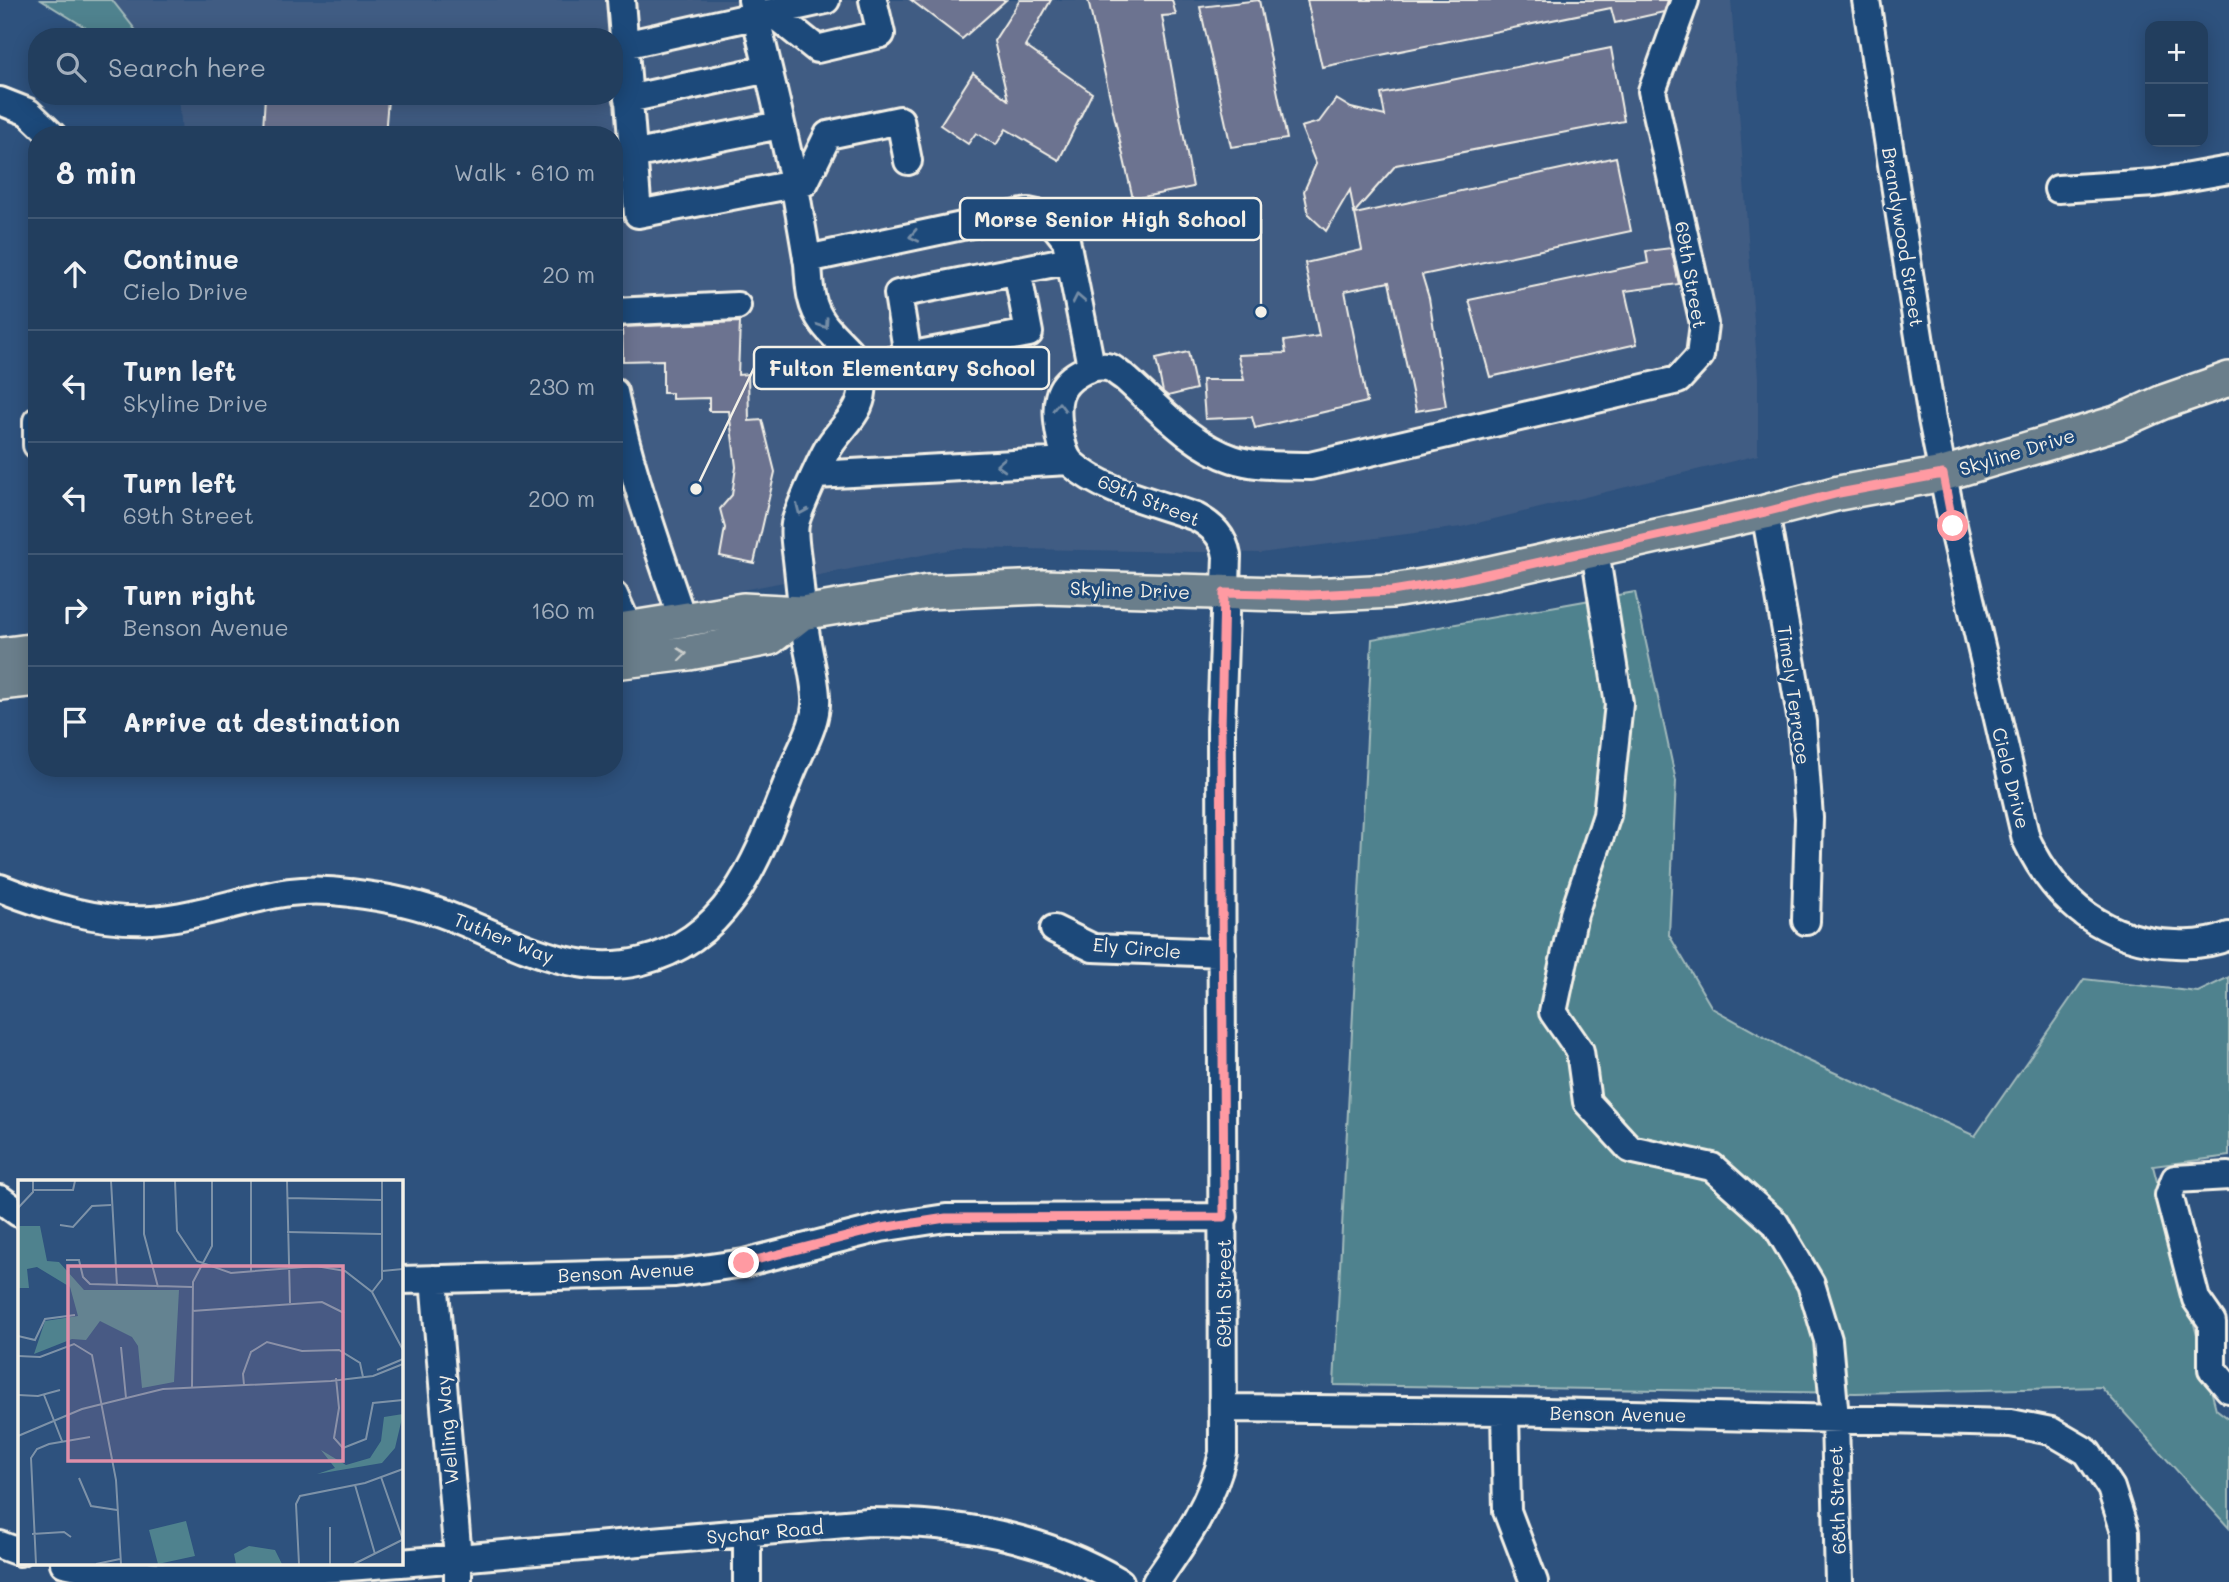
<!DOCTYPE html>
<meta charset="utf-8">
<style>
:root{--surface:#223e5e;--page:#2e4967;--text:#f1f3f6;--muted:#a2aebc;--line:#3f5773}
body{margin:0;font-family:Mali,sans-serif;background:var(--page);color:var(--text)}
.controls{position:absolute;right:21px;top:21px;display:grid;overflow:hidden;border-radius:14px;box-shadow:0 4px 18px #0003}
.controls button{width:63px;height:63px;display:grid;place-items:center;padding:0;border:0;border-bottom:2px solid var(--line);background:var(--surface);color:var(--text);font:35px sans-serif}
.stop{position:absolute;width:21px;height:21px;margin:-16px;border:5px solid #ff9aa2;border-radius:50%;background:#fff}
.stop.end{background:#ff9aa2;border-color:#fff;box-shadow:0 2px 7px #0008}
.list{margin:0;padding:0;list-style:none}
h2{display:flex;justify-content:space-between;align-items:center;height:91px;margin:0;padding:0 28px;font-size:30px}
h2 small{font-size:23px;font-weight:400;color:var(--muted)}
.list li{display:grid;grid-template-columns:46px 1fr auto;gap:21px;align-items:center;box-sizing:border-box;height:112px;padding:0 28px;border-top:2px solid var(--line)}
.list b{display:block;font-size:26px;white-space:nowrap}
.list p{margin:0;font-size:23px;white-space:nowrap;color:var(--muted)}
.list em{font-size:23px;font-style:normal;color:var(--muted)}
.icon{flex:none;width:38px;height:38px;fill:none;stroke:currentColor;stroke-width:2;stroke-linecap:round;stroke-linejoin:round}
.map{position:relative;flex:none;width:2229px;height:1582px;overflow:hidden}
.search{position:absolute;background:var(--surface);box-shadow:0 4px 18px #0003;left:28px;top:28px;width:595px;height:77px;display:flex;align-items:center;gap:18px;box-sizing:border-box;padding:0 24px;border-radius:28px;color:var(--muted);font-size:26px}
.panel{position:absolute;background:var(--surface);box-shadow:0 4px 18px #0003;left:28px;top:126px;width:595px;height:651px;border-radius:28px}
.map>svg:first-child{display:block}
.built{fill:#415c83}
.green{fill:#4f828e;stroke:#a2babb;stroke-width:2}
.building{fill:#6c7390;stroke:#f4f1e8;stroke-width:2}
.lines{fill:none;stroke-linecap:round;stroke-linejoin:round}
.minor-casing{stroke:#f4f1e8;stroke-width:32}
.major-casing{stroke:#f4f1e8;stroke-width:38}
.minor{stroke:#1f4a7a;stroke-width:26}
.major{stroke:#6b7e8b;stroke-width:33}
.oneway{stroke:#748da6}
.oneway2{stroke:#cbcecc}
.route{stroke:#ff9aa2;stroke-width:9}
.labels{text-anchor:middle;stroke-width:6;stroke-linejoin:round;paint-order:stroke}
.street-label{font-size:19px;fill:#f4f1e8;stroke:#1f4a7a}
.inset-road{fill:none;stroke:#7d92a8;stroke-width:2}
.view{fill:#de8fa9;fill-opacity:0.15;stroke:#de8fa9;stroke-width:3.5}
.inset-edge{fill:none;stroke:#f4f1e8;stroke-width:3.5}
.leader{fill:none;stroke:#f4f1e8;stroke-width:2.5}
.callout-dot{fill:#f4f1e8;stroke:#1f4a7a;stroke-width:2.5}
.callout{fill:#1f4a7a;stroke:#f4f1e8;stroke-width:2.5}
.callout-label{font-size:21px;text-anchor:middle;font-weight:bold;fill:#f4f1e8}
</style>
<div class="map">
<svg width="2229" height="1582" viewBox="0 0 2229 1582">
<rect width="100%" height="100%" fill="#2e527e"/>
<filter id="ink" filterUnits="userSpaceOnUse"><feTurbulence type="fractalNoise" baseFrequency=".0143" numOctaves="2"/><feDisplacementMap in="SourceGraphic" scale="14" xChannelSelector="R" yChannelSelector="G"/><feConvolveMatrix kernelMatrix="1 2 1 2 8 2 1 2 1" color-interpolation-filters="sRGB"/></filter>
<g filter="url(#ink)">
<path class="built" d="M112,0H1731L1758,378V455L1461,527L1261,553L958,548L650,608L614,610V135H182L179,96H614V37H141Z"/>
<path class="green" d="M41,0H112L141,37H101Z
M1635,592L1676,781L1669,935L1712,1008L1800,1057L1975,1136L2084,979L2198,992L2229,977V1156L2153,1166L2216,1409L2229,1419V1528L2101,1387L1856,1393L1334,1385L1372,639Z"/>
<path class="building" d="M911,0H1006L962,39Z
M1020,0H1051L1025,46L1092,93L1059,160L1006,129L996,145L976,133L968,144L940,125L973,73L1008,100L994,41Z
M1088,0H1172L1176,15L1162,16L1193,187L1133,199Z
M1259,0L1287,139L1231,147L1200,7Z
M1307,0H1668L1664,12L1615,23L1611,8L1322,67Z
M1611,48L1624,121L1396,165L1354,213L1350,190L1326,231L1309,215L1304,191L1316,164L1301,127L1319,122L1336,99L1351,108L1385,116L1381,94Z
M265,96H367L388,99L385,135H287V129H263Z
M1616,157L1631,231L1422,275L1429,298L1446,406L1416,411L1389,282L1345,291L1367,402L1255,428L1252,417L1205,419L1202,380H1244L1238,355L1286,353L1284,341L1319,336L1305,263L1362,250L1355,214Z
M1671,248L1679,284L1625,291L1637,344L1490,377L1469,300L1648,263L1646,251Z
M740,322L738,375L748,374L749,421L762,420L775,472L754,563L720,556L725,528L720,509L732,495L736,467L729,411H709V398L672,399V393H663V360L623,361L622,327Z
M1188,352L1196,389L1168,396L1163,392L1156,359Z"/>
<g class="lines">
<g class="minor-casing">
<path id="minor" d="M621,0L638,214L805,182L828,135L900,120L908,161
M1866,0L1932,419L1953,526L2026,839C2056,902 2105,942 2176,944C2193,945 2213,943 2229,936
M772,13L817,49L881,34L873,0
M624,45L826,0
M628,99L768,69
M0,101L28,112L52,135
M632,155L780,125
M2058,189L2155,183L2229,170
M807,259L1028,212L1047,216L1066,240L1091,366
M614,312L737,306
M908,356L898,294L1070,260
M862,369L908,356L1029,333L1017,270
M614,392C630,471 657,544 683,621
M37,421V445
M816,475L1069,461
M1765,512L1802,722L1809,818L1806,921
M1595,551L1619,704L1607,815L1574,914L1553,1012L1580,1051L1587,1102L1630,1149L1712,1167L1775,1223L1811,1284L1828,1340L1835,1418L1839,1582
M614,595L629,629
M0,888C48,907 100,923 152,920C190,917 226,905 263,897C290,890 322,889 350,893C385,897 419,904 451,917C514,941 572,978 642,961C735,938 761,848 792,771C801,749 818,721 816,697C815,677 809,657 806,637C802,611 800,585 797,559C796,549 793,534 795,524C797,513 823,455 830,445C847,420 866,410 862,377C860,348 820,336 812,299C809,288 809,276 808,264C804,238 799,212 795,187C782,124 766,62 752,0
M1054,929L1093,948L1222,953
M2229,1176L2175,1179L2169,1195L2196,1299L2212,1322V1369L2229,1389
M0,1199L19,1213
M434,1279L458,1558V1582
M401,1280L675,1273L744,1263L881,1228L946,1218L1224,1217
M1224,1408L1505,1411L2011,1423L2051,1431L2087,1452L2111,1488L2125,1532L2126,1582
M1505,1411L1507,1511L1534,1582
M0,1545L19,1552
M64,1563C115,1575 166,1577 219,1577L400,1563
M401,1563L868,1522C959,1522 1041,1535 1120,1582
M747,1582V1534
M1156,1582C1184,1542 1213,1501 1223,1453L1221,729L1227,556C1224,537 1213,526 1196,517C1158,503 1103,492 1072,464C1060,453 1055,412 1059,397C1064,377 1092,362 1111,368C1115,370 1120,375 1124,377C1158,407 1190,445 1233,459C1257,467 1285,465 1310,466L1678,380L1700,356L1704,324L1652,91L1685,0"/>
</g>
<g class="major-casing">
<path id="major" d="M614,631L743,610L802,613L928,592L1044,587L1311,595L1392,591L1459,580L1765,512L1839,493L1943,474L2116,423L2163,402L2229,379
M0,655L37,650
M614,662L689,653L770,638L802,613
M0,683L37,679"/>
</g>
<use href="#minor" class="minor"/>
<use href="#major" class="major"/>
</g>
<defs><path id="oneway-chevron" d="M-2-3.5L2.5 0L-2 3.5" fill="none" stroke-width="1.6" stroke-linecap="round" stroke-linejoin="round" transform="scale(1.75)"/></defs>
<g class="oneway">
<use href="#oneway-chevron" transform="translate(914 236) rotate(168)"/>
<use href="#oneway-chevron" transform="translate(1078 299) rotate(-101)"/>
<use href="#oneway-chevron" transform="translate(824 324) rotate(56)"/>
<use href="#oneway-chevron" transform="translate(1059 407) rotate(-90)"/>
<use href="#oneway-chevron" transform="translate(1001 465) rotate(177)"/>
<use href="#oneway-chevron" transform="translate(801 510) rotate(114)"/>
</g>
<use class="oneway2" href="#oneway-chevron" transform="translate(682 654) rotate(-7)"/>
</g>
<g class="lines" filter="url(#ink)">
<path class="route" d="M744,1263L881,1228L946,1218L1224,1217L1221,729L1224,593L1311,595L1392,591L1459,580L1765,512L1839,493L1943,474L1953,526"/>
</g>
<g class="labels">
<g class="street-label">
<text transform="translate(1903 237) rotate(81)" y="7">Brandywood Street</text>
<text transform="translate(1691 275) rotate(80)" y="7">69th Street</text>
<text transform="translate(2017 452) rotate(-17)" y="7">Skyline Drive</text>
<text transform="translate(1149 500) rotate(22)" y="7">69th Street</text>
<text transform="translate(1130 590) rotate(2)" y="7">Skyline Drive</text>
<text transform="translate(1794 695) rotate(82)" y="7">Timely Terrace</text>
<text transform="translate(2011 778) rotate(76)" y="7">Cielo Drive</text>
<text transform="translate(504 938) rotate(22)" y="7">Tuther Way</text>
<text transform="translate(1137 948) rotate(5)" y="7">Ely Circle</text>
<text transform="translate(626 1272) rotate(-3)" y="7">Benson Avenue</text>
<text transform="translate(1224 1293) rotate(-90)" y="7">69th Street</text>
<text transform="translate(1618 1414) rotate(1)" y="7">Benson Avenue</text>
<text transform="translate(447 1430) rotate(-95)" y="7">Welling Way</text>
<text transform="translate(1837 1500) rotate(-92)" y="7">68th Street</text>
<text transform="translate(765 1532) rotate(-5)" y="7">Sychar Road</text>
</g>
</g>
<g transform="translate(18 1180)">
<rect width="385" height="385" fill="#2e527e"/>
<path d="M1,46H22L29,81L41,82L66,110H161L156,202L124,208L120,166L114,157L82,141L68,160L54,159L16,174L27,141L60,136L52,107L19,87L9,89L11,108H1ZM385,234L377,268L364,283L299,294L317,288L303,270L328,285L352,278L363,261L366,237ZM168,341L177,376L140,384L131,350ZM231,366L257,370L264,384H218L216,374Z" fill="#4f828e"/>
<path class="inset-road" d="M93,1L99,106M126,1V54L140,107M157,1L159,51L179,81L213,93L298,86L327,91L354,112L385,170M233,1V92M269,1L272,123M15,10H55L57,1M269,18L364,20M0,28L15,12V1M42,45L55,47L74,26L93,25M269,52L364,54M48,80H61L65,97L72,104L174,107M364,91L385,89M354,112L364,99V1M174,131L304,122L326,133M0,156L17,160L27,139L57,135M103,167L108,218M0,176L22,177L56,164L74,175L98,300L103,384M359,190L385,179M318,198L321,228L316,258L325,268L348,259L355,223L385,220M226,205L225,194L233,172L249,162L284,171L321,170L342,183L345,197M174,208L175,102L194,66V1M0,215L20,216L42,210M26,215L44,261M0,256L64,229L145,209L313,201L355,196L385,184M363,297L385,360M61,298L73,326L99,330M337,305L357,374M312,347V384M14,354L46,352L53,357M18,384L13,278L19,269L31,264L72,257M78,384L102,379M281,384L278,324L282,316L347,303L385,289M336,384L384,360"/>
<path class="view" d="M50,86H325V281H50Z"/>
<rect width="385" height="385" class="inset-edge"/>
</g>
<path class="leader" d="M1261 312L1261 219M696 489L754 368"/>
<g class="callout-dot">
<circle cx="1261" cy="312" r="7"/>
<circle cx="696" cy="489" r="7"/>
</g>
<g class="callout">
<rect x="960" y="198" width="301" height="42" rx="7"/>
<rect x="754" y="347" width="295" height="42" rx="7"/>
</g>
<g class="callout-label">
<text x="1110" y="227">Morse Senior High School</text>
<text x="902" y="376">Fulton Elementary School</text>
</g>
</svg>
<div class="controls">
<button>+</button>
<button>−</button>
</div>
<div class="stop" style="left:1953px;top:526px"></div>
<div class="stop end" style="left:744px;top:1263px"></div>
<div class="search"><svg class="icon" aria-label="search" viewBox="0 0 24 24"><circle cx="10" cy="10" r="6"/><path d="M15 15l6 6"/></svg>Search here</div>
<section class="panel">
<h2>8 min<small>Walk · 610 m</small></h2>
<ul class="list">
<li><svg class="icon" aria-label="ahead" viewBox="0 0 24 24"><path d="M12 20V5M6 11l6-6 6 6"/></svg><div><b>Continue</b><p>Cielo Drive</p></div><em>20 m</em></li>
<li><svg class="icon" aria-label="left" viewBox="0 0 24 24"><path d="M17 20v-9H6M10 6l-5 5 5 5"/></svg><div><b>Turn left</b><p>Skyline Drive</p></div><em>230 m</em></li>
<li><svg class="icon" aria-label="left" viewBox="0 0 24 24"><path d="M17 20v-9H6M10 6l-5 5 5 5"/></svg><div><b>Turn left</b><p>69th Street</p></div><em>200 m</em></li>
<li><svg class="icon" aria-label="right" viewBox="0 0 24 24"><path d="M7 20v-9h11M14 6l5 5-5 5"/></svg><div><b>Turn right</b><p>Benson Avenue</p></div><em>160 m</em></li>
<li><svg class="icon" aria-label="arrive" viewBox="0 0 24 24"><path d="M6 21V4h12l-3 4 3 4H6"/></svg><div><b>Arrive at destination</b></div></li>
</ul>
</section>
</div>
